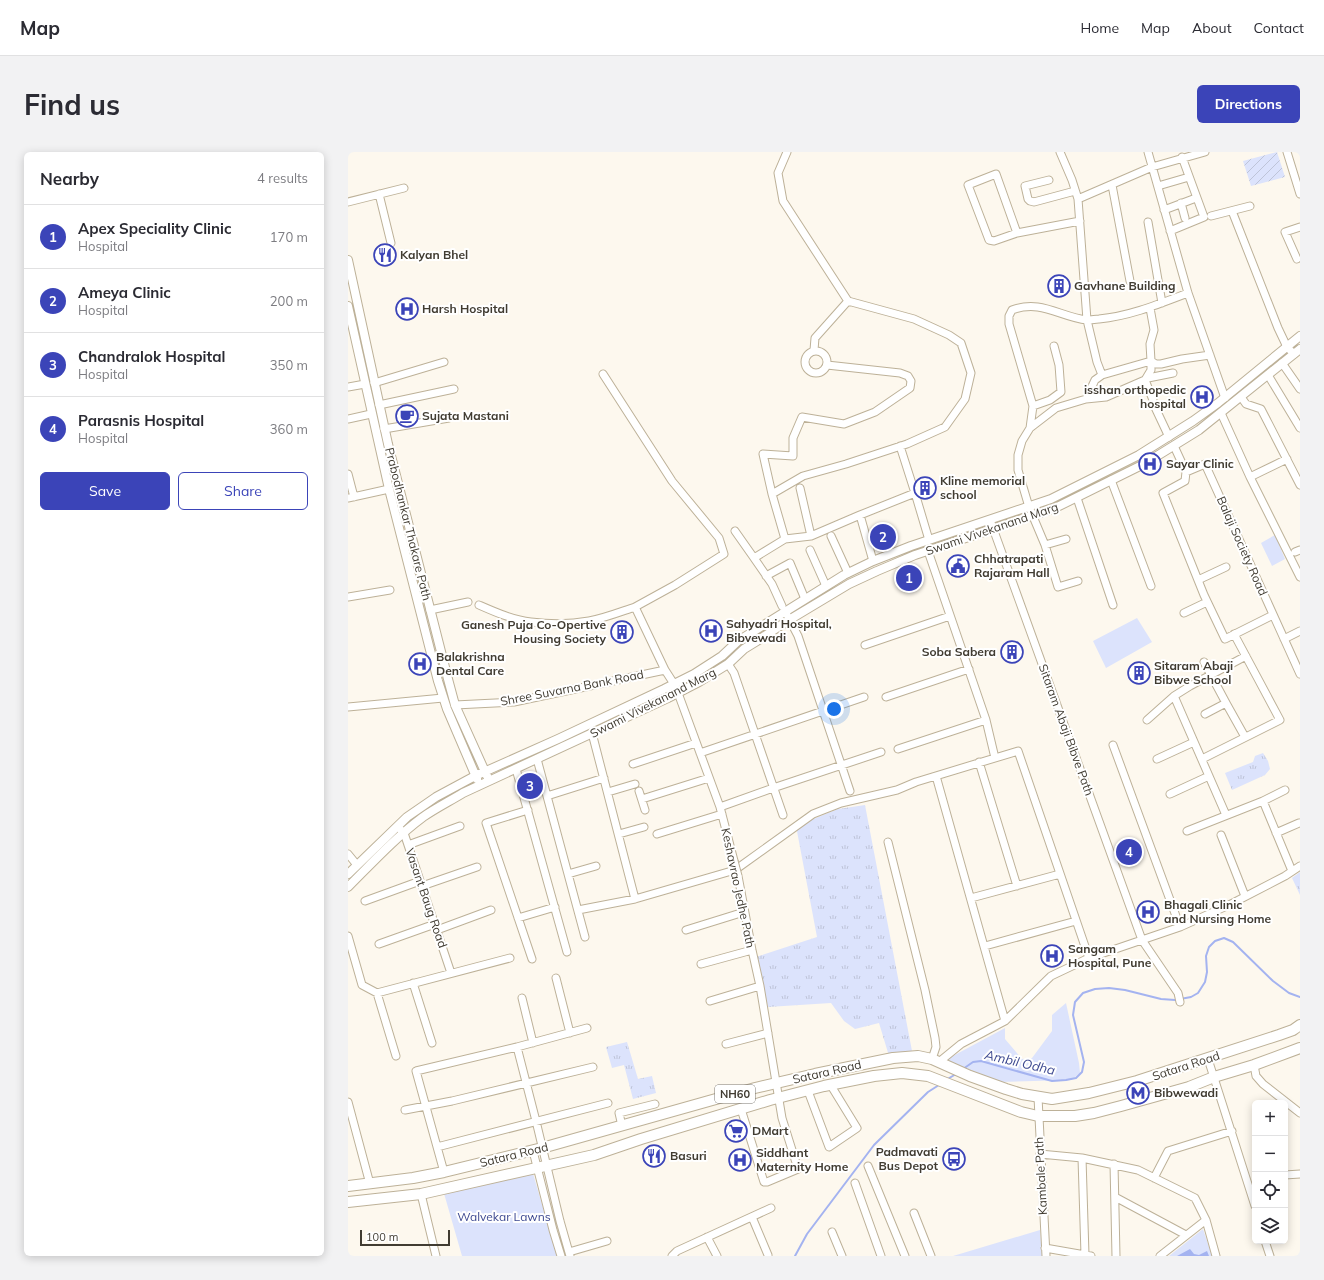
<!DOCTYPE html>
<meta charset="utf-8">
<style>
:root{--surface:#fff;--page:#f2f2f3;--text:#2b2b33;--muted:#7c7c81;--line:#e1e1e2;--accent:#3b44b8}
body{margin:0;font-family:Mulish,sans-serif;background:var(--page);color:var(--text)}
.controls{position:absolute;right:12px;bottom:12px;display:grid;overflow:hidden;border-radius:6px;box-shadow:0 2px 10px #0003}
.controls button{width:36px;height:36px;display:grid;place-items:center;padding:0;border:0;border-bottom:1px solid var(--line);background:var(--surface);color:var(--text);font:20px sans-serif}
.scale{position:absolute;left:12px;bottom:10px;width:90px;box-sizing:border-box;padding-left:4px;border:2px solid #413c32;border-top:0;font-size:11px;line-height:14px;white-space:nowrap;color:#413c32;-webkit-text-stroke:3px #fff;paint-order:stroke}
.you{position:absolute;left:486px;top:557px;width:14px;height:14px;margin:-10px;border:3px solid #fff;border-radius:50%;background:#1a73e8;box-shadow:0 0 0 6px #1a73e833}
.badge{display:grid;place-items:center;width:26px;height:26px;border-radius:50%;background:var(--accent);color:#fff;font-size:13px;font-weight:700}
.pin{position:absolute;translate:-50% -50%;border:2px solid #fff;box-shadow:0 1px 4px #0006}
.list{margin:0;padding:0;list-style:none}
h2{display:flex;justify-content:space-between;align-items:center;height:52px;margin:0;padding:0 16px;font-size:17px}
h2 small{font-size:13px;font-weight:400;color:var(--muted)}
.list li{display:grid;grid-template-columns:26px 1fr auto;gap:12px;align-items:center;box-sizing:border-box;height:64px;padding:0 16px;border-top:1px solid var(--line)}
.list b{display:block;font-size:15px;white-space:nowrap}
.list p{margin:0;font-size:13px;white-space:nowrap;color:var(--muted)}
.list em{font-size:13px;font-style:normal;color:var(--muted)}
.actions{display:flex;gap:8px;padding:12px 16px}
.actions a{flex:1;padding:9px 0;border:1px solid var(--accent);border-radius:6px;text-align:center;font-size:14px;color:var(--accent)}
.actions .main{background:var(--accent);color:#fff}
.icon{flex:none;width:22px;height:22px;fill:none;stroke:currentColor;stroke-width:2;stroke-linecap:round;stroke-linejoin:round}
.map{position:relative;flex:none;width:952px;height:1104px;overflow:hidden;border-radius:6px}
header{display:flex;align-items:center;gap:24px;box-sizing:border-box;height:56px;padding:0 20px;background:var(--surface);border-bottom:1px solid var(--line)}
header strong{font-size:19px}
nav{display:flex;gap:22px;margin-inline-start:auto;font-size:14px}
.intro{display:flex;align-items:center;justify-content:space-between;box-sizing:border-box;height:96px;padding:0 24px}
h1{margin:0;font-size:28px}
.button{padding:10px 18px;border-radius:6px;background:var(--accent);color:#fff;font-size:14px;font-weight:700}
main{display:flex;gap:24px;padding:0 24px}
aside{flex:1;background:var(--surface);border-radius:6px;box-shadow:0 2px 10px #0003}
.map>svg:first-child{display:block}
.grass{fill:url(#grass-tufts)}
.park{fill:#dce3fc}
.garden{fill:url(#garden-furrows)}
.water{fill:#a4b3f0}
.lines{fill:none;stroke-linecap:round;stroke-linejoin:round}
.stream{stroke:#a4b3f0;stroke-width:2}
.minor-casing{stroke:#bdb198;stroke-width:9}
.major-casing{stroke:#bdb198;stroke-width:10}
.highway-casing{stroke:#bdb198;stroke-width:12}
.minor{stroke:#fff;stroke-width:7}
.major{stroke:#fff;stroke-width:8}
.highway{stroke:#fff;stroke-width:10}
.minor-bridge-casing{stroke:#bdb198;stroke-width:9;stroke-linecap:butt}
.minor-bridge{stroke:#fff;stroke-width:7}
.labels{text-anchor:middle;stroke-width:4;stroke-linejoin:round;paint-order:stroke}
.shield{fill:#fff;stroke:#7a7670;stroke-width:1}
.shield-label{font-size:11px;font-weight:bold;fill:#413c32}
.poi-label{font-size:12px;font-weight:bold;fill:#413c32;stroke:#fff;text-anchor:start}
.street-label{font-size:12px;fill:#413c32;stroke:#fff}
.park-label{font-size:12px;fill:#3c4890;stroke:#fff}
.water-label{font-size:13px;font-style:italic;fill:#3c4890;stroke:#fff}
</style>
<header>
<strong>Map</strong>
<nav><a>Home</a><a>Map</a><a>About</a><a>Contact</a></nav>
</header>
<div class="intro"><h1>Find us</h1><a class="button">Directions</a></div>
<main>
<aside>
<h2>Nearby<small>4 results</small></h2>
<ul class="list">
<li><span class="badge">1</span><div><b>Apex Speciality Clinic</b><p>Hospital</p></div><em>170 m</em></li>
<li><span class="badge">2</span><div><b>Ameya Clinic</b><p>Hospital</p></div><em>200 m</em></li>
<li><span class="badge">3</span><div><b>Chandralok Hospital</b><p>Hospital</p></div><em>350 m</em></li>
<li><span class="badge">4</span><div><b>Parasnis Hospital</b><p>Hospital</p></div><em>360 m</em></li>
</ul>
<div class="actions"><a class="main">Save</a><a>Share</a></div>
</aside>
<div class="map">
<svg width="952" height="1104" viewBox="0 0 952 1104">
<defs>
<pattern id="grass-tufts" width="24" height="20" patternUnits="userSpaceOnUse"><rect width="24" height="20" fill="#dce3fc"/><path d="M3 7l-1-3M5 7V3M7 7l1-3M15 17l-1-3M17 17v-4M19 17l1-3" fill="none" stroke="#bec4d8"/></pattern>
<pattern id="garden-furrows" width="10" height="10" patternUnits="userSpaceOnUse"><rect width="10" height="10" fill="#dce3fc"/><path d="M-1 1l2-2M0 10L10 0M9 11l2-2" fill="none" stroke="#bec4d8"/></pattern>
</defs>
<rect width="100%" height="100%" fill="#fdf8ee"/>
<path class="grass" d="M915,601L920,609L922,617L917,623L884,638L877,621L905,610L907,604Z
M517,653L564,899L541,904L531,871L507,877L496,869L483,851L420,855L408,805L469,785L448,674L490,657Z
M952,720V743L944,726Z
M279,890L290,927L304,924L308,941L285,947L276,913L264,916L258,895Z"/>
<path class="park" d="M927,383L937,407L924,414L913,391Z
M789,466L804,490L758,516L745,489Z
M718,851L731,911L732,921L723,928L652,930L600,909L603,905L657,876V887L674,907L684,906L704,879V863Z
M184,1018L209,1104H114L95,1038Z
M855,1077L864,1104H821Z
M692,1078L694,1104H605Z"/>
<path class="garden" d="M929,0L937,25L903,34L895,9Z"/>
<path class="water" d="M842,1097L846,1102L851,1103L859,1099L861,1104H829Z"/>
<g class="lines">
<path class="stream" d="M615,917L625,910L633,909L704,929L718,928L728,926L734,920L736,910L725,863L727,850L735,841L747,837L761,836L777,838L813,847L827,848L843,845L850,841L857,830L859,820L858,804L861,795L867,789L876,786L885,790L925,829L941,841L952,845
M598,928L608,922
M447,1104L459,1082L526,993L580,940L591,933"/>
<g class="minor-casing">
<path id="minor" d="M712,0L724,28L730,47L739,168L749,210L754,223L747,228L738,247L708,256L682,276L674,289L670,303V318L681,355L697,393L710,435L730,429
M800,0L840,141L877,246
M939,0L952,42
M701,28L677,34L680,47L682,49L686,50L727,39
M764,33L782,129
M810,34L841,25
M31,42L43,91
M730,47L804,15L857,0
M0,50L56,36
M833,51L837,66
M816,58L848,46
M884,59L930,176L939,195L946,202
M863,64L902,54
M800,70L814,151
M822,79L856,65L834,5
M669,81L646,89L641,88L620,33L648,22L669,81L732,69
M949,107L937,80L952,75
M466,198L467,186L500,149
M457 210a11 11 0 1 1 22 0a11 11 0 1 1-22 0Z
M803,209L808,212H813L834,207L862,203
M934,211L952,237
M255,222L324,329L371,386L376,402L327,433L287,455
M754,223L803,209L802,192L806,178L802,156
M920,223L952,276
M800,226L825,221
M797,228L805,248
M26,231L96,210
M0,235L17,232
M893,245L898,252L913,257L952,333
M738,247L758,245L797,228L803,218V209
M805,251L821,285
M31,253L106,237
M685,254L702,248L713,240L711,213L706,194
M873,261L902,325L952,425
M0,267L23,262
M682,276L685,254L661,172V164L664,158C693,147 712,165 739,168C743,168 748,167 751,167C782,164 811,152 840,141
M36,277L101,266
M552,294L567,341L581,388
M826,294L838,320L857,312L952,522
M838,320L837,329L815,341L856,443L877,487L925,463
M0,322L6,345
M902,325L939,307
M763,328L803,434
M452,336L463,384
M424,342L415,302L445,304V286L454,265L496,272L527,260L562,236L563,229L560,224L552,221L479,213
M0,346L41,337
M729,346L765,453
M512,363L567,341
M642,368L794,788L830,841L832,850
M387,379L406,406
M483,384L500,421
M437,387L463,384L512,363L525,409
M697,393L718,387
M462,398L478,434
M580,399L638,568L647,606
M947,400L952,398
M418,424L442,411L457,447
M850,428L878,415
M0,445L42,438
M131,453C147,460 165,468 183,470C200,472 224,472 241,469C257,466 272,460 287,455L317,518L326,532L330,541L372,655L386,709
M434,454L424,432L406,406L437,387L424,342L455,324L498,312L559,292L597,275L617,247L623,221L613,191L601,183L566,167L500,149L435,49L430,21L439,0
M82,458L120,450
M437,459L450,484L502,639
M836,461L859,450
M936,487L952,479
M517,493L602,464
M856,510L878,551L857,562
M380,512L386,521L435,663
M826,544L878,663
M538,545L621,517
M878,551L897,585
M107,553L166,550L317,518
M0,555L95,546
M799,568L826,544L842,534L898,504
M244,581L287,747
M765,593L832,775
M550,597L638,568
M352,601L516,545
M189,607L237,785
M809,607L846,590
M854,607L932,568L886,482
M631,610L669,734
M285,612L348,591
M168,617L219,800
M588,624L657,869
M291,639L297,658
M260,640L287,632
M822,642L861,624
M199,644L256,626
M294,647L361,626
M915,649L937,638
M372,655L425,636L533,600
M180,658L138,671L184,807
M52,677L56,681L103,821
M839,679L915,649L944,719
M928,681L951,671
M271,682L296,675
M309,682L374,662
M873,683L897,744
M540,690L577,838L587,886L588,895L584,907
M60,693L112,674
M0,702L9,713
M220,722L248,714
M390,724L404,798L412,834L434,966L450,1017L419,1030H416L393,957
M74,734L129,715
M623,746L712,722
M17,749L72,729
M230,758L287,747L387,718L465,662L493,651L549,638L568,630L670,599L741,806
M170,766L207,755
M89,778L143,758
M338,778L396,760
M0,784L14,833L29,841L48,904
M31,792L87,772
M637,794L728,769
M353,812L404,798
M208,826L222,881
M65,831L84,891
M29,841L162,806
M174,846L185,891
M362,849L412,834
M378,892L420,881
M169,895L188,969L212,1069L222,1104
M860,907L907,1054
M591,910L613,892L657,869L703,824L741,806L832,775L881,753L937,724L952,714
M906,913L908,924L915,932L952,961
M460,939L481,995L509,976L482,932
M690,945L698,1104
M0,950L22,1032
M57,958L104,949L245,915
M274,974L271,961L307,952
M89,995L260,951
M185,999L205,1078L213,1104
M692,1002L734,1006L790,1018L847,1046L858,1068L868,1104
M734,1006L737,1103L743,1104
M766,1012L768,1104
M520,1014L557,1104
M96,1020L68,919L169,895L239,876
M937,1023L952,1022
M806,1026L820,999L884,979
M507,1031L533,1104
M73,1042L88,1104
M767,1045L838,1083
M566,1061L583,1104
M404,1065L420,1103
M484,1080L494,1104
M359,1085L369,1104
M917,1089L922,1104
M697,1096L737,1103
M221,1100L259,1089
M324,1104L329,1099L423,1056
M812,1104L858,1068"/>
</g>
<g class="major-casing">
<path id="major" d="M0,108L40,292L100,527L107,553L139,624
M0,154L41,337L90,529L99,557L129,627
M0,722L59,665L88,645L127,624L210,587L316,537L346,522L374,504L390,489L403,481L496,423L525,409L563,394L703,347L791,303L845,269L870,251L952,184
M0,735C24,711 48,685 75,665C88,656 102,649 115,641L320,546L351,530L380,512L396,497L409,489L441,468L501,432L529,419L567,403L707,356L796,312L851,278L952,197"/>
</g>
<g class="highway-casing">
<path id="highway" d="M0,1034L65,1026L96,1020L194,996L407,936L467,922L545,906L570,904L584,907L622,924L658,937L674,942L704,947L741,941L789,929L931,883L945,878L952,873
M0,1050L73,1042L246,1003L293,987L422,948L476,934L526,924L554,921L580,924L673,960L690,964H727L746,961L773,954L841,935L866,925L906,913L952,896"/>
</g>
<use href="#minor" class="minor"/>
<use href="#major" class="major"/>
<use href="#highway" class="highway"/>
<g class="minor-bridge-casing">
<path id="minor-bridge" d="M386,709L390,724"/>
</g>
<use href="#minor-bridge" class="minor-bridge"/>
</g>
<defs>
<g id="restaurant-ring" transform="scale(1.15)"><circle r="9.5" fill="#fff" stroke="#3b44b8" stroke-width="1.5"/><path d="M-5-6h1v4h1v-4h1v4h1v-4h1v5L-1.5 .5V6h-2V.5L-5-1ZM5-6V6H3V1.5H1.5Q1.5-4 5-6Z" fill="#3b44b8"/></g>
<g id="building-ring" transform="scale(1.15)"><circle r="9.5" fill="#fff" stroke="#3b44b8" stroke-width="1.5"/><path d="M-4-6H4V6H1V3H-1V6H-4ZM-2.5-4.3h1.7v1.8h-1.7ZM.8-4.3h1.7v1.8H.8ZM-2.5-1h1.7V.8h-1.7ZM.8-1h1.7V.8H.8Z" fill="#3b44b8"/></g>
<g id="hospital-ring" transform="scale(1.15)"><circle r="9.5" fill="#fff" stroke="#3b44b8" stroke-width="1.5"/><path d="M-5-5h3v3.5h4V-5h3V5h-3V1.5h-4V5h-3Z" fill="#3b44b8"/></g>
<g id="cafe-ring" transform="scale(1.15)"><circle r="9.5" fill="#fff" stroke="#3b44b8" stroke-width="1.5"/><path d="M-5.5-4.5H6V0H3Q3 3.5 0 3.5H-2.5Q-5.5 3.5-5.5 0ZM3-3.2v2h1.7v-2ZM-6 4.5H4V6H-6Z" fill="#3b44b8"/></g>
<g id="civic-ring" transform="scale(1.15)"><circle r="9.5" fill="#fff" stroke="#3b44b8" stroke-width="1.5"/><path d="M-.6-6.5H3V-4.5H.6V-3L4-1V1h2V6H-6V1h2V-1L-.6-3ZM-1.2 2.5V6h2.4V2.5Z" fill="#3b44b8"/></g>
<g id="metro-ring" transform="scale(1.15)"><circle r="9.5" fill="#fff" stroke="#3b44b8" stroke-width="1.5"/><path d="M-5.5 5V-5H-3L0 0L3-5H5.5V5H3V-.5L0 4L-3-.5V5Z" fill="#3b44b8"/></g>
<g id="supermarket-ring" transform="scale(1.15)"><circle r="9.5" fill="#fff" stroke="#3b44b8" stroke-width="1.5"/><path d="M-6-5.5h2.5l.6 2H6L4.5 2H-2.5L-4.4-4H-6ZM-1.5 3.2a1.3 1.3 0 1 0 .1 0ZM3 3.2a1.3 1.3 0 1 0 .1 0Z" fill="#3b44b8"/></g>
<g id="bus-ring" transform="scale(1.15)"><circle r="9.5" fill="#fff" stroke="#3b44b8" stroke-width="1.5"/><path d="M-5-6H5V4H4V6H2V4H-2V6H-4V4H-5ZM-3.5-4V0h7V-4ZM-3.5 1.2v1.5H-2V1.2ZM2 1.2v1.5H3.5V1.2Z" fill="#3b44b8"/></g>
</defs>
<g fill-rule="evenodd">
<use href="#restaurant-ring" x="37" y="103"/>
<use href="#building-ring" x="711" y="134"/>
<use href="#hospital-ring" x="59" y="157"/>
<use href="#hospital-ring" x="854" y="245"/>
<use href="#cafe-ring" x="59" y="264"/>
<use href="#hospital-ring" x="802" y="312"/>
<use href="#building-ring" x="577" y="336"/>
<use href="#civic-ring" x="610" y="414"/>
<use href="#hospital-ring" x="363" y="479"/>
<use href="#building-ring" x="274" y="480"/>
<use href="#building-ring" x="664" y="500"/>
<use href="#hospital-ring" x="72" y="512"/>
<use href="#building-ring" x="791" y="521"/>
<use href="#hospital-ring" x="800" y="760"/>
<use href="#hospital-ring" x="704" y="804"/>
<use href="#metro-ring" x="790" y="941"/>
<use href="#supermarket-ring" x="388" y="979"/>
<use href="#restaurant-ring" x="306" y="1004"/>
<use href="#bus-ring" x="606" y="1007"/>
<use href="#hospital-ring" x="392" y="1008"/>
</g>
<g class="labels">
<rect class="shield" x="367" y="933" width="40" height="18" rx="3"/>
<g class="shield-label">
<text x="387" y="946">NH60</text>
</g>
<g class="poi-label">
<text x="52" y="107">Kalyan Bhel</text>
<text x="726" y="138">Gavhane Building</text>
<text x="74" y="161">Harsh Hospital</text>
<text x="838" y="242" text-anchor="end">isshan orthopedic<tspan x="838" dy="14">hospital</tspan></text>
<text x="74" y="268">Sujata Mastani</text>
<text x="818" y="316">Sayar Clinic</text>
<text x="592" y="333">Kline memorial<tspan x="592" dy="14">school</tspan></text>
<text x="626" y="411">Chhatrapati<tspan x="626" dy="14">Rajaram Hall</tspan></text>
<text x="378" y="476">Sahyadri Hospital,<tspan x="378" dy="14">Bibvewadi</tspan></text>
<text x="258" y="477" text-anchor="end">Ganesh Puja Co-Opertive<tspan x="258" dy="14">Housing Society</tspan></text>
<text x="648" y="504" text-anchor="end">Soba Sabera</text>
<text x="88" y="509">Balakrishna<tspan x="88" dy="14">Dental Care</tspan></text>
<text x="806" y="518">Sitaram Abaji<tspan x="806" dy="14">Bibwe School</tspan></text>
<text x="816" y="757">Bhagali Clinic<tspan x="816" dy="14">and Nursing Home</tspan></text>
<text x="720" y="801">Sangam<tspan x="720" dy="14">Hospital, Pune</tspan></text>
<text x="806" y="945">Bibwewadi</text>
<text x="404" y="983">DMart</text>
<text x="590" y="1004" text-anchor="end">Padmavati<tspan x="590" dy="14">Bus Depot</tspan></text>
<text x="408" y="1005">Siddhant<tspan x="408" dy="14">Maternity Home</tspan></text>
<text x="322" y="1008">Basuri</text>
</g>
<g class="street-label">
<text transform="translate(60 372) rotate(76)" y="4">Prabodhankar Thakare Path</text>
<text transform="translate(644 377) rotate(-19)" y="4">Swami Vivekanand Marg</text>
<text transform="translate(894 394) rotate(66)" y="4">Balaji Society Road</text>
<text transform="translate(224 536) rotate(-11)" y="4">Shree Suvarna Bank Road</text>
<text transform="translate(305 551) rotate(-27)" y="4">Swami Vivekanand Marg</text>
<text transform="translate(718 578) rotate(70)" y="4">Sitaram Abaji Bibve Path</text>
<text transform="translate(390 736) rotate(78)" y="4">Keshavrao Jedhe Path</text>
<text transform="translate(78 746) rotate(71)" y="4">Vasant Baug Road</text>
<text transform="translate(838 914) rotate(-18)" y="4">Satara Road</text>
<text transform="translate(479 920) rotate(-13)" y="4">Satara Road</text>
<text transform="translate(166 1003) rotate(-14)" y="4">Satara Road</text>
<text transform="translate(693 1024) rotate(-93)" y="4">Kambale Path</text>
</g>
<g class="park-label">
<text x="156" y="1069">Walvekar Lawns</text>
</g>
<g class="water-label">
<text transform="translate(672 910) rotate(13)" y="5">Ambil Odha</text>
</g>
</g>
</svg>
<div class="controls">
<button>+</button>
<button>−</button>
<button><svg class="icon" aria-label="locate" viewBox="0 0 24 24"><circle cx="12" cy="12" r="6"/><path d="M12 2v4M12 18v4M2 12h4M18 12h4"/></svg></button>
<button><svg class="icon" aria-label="layers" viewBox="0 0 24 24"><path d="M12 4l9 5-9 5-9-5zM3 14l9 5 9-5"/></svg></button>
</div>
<div class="scale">100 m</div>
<div class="you"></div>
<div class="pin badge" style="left:561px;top:426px">1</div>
<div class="pin badge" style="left:535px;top:385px">2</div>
<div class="pin badge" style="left:182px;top:634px">3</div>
<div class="pin badge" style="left:781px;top:700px">4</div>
</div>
</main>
